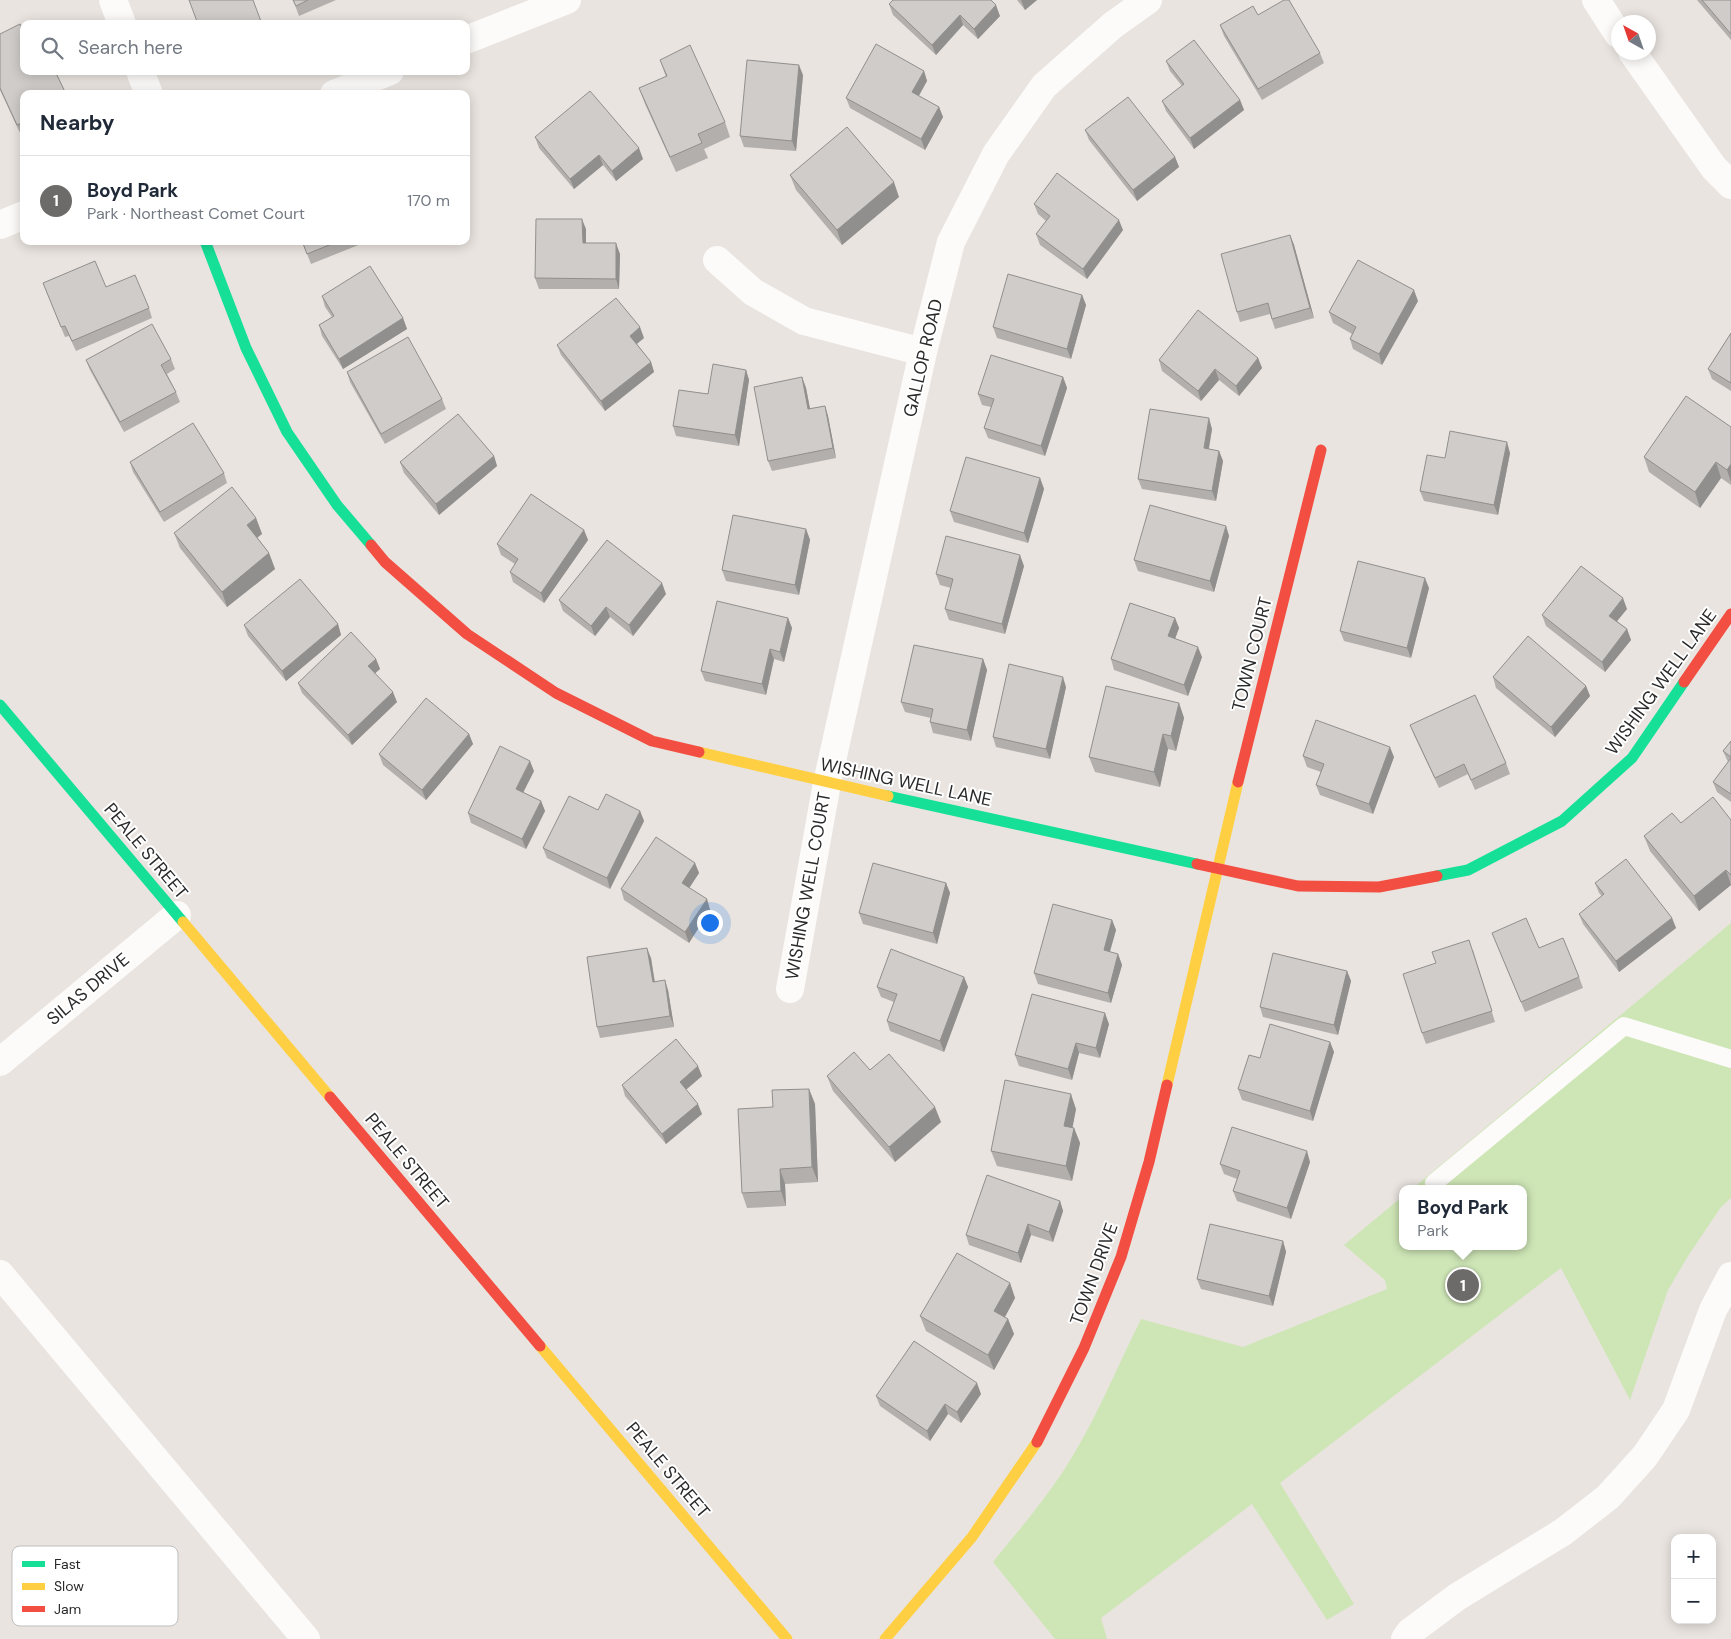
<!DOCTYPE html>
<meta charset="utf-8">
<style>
:root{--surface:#fff;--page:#f6f6f7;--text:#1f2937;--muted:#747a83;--line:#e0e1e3;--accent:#6d6b69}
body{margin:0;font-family:"DM Sans",sans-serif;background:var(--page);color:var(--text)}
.controls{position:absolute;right:15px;bottom:15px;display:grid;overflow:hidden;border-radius:10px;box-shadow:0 2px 12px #0003}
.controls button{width:45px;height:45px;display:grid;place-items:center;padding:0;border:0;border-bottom:1px solid var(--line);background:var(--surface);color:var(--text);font:25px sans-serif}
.compass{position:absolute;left:1611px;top:15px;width:45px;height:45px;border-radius:50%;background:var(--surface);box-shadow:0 2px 12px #0003;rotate:320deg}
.you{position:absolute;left:709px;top:922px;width:18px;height:18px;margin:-12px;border:4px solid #fff;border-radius:50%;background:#1a73e8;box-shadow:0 0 0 8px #1a73e833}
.badge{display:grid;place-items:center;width:32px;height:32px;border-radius:50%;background:var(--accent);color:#fff;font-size:16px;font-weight:700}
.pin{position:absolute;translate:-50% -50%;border:2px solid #fff;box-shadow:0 1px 5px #0006}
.popup{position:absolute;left:1399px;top:1185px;width:128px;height:65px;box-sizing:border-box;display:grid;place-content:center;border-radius:10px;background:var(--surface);filter:drop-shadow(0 1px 4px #0005);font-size:16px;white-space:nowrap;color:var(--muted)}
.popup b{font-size:19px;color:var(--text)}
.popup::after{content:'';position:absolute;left:50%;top:100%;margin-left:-10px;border:10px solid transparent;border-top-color:var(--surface)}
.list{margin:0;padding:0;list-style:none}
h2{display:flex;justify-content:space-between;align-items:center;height:65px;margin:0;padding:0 20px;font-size:21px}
h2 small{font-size:16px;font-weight:400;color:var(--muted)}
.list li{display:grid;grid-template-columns:32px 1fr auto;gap:15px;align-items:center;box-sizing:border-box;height:90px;padding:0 20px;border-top:1px solid var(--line)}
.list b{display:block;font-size:19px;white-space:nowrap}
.list p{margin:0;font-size:16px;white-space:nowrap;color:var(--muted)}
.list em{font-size:16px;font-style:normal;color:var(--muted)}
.icon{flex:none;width:28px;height:28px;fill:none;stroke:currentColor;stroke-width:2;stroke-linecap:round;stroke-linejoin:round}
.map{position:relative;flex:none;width:1731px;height:1639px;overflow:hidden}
.search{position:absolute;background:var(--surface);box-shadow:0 2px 12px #0003;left:20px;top:20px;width:450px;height:55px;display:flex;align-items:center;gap:12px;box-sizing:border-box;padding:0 18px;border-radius:10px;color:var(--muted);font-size:19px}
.panel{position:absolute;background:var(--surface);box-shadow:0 2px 12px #0003;left:20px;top:90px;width:450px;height:155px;border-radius:10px}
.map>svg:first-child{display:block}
.green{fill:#cee6b6}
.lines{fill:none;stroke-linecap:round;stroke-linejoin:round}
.lane{stroke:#fcfbfa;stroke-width:18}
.street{stroke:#fcfbfa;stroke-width:28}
.fast{stroke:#16e098;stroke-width:11}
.slow{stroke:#ffcf43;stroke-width:11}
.jam{stroke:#f24e42;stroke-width:11}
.wall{fill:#b2afad}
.shaded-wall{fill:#918f8d}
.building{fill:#cfccc9;stroke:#918f8d}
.labels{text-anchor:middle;stroke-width:4;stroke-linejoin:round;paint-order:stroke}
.street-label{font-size:18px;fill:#2a2a2a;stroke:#fff}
.key{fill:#fff;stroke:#bfbfbf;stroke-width:1}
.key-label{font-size:14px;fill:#2a2a2a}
</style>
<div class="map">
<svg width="1731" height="1639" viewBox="0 0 1731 1639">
<rect width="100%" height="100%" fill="#e9e4df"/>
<path class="green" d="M1731,923V1198L1721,1207L1688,1256L1668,1290L1630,1400L1561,1268L1280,1483L1354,1604L1327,1620L1252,1504L1101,1618L1107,1639H1055L993,1562C1022,1526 1052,1492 1075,1452C1100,1410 1119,1363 1141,1319L1243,1347L1387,1289L1385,1280L1344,1245L1403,1196V1246H1523V1189H1412Z"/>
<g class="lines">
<path class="lane" d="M1434,1183L1624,1026L1731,1059"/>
<path class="street" d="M113,0L122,24
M1596,0L1618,34
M466,40L567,0
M1632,52L1714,168L1731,185
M140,71L149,94
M334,94L390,71
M0,225L24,215
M717,260L753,292L804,321L923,352
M790,989L827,783L923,352L951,242L996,154L1044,86L1113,25L1148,0
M0,1062L177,915
M0,1274L306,1639
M1405,1639L1410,1632L1457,1597L1563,1532L1608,1497L1645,1456L1676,1410L1713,1310L1731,1276"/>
<path class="fast" d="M205,241L246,348L287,432L337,505L371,545
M0,705L183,922
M888,796L1197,864
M1437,876L1468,870L1562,821L1632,758L1684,682"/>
<path class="slow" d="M699,752L888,796
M183,922L330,1097
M1167,1085L1238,782
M540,1346L787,1639
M885,1639L972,1537L1037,1442"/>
<path class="jam" d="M371,545L385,562L467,634L556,693L652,741L699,752
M1684,682L1731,614
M1238,782L1321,450
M1197,864L1298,886L1379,887L1437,876
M330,1097L540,1346
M1037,1442L1084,1348L1121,1257L1149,1162L1167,1085"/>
</g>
<path class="wall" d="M293,0H336L299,16Z
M1017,0H1037L1025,10Z
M1697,0H1731V40Z
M889,4L1000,16L978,39L963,25L936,55L893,15Z
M1258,15L1320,53L1324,63L1262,100L1224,36L1220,25Z
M0,34L24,94V134L21,135L0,90Z
M660,60L725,122L730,137L704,149L708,158L676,172L645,104L639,88L666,77Z
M1166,61L1240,100L1244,110L1194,149L1166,111L1162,101L1182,86L1170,71Z
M924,71L927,81L919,96L939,107L943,117L925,150L850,108L846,98Z
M803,75L796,151L744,147L740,136Z
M1085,130L1175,157L1179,167L1137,201L1089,140Z
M535,137L643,159L616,181L603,165L574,189L539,148Z
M790,175L899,197L842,245L796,190Z
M1034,204L1123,230L1087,279L1040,245L1036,234L1046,221L1038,214Z
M586,229V243L620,254L619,289H539L535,278Z
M1290,235L1294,245L1314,318L1275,329L1270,314L1240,322L1237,312Z
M302,241H366V242L311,264Z
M43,283L106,287L149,308L152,318L76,351L69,336L65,337Z
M1082,295L1086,305L1071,359L997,338L993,327Z
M322,296L403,318L407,329L343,369L322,336L319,325L332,317L325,307Z
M1418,301L1382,365L1353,349L1350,339L1352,334L1333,323L1329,312Z
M1731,333V391L1712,379L1708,369Z
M644,338L637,344L651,362L654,372L605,411L561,355L557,345Z
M1258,358L1262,368L1239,396L1219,380L1201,401L1162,371L1159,360Z
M171,359L175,369L167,374L176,392L180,402L124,432L90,370L86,360Z
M746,370L749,380L739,446L676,436L673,426L708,394Z
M347,372L442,399L446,409L385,444L350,382Z
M802,377L806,388L810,409L825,406L828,416L836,458L772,471L768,461Z
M1063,377L1067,388L1045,456L988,438L984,428L991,407L982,405L978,394Z
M1731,427V485L1721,478L1700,508L1649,472L1644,457Z
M1212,429L1209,449L1219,451L1223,461L1216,501L1142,489L1138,479Z
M1510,453L1498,515L1424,501L1420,491L1445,458Z
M494,456L497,466L439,515L404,473L400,462Z
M130,462L224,473L227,483L164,522L133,472Z
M1040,478L1044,489L1028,543L954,522L950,511Z
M256,518L262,534L257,537L269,553L275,569L227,607L180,548L174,533Z
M1226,526L1229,536L1214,592L1138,571L1134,560Z
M806,529L810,540L799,595L726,581L722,570Z
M584,530L588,540L544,603L513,582L510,572L515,564L501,555L497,544Z
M1024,566L1005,634L949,620L945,609L951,588L940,585L936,574Z
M1429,588L1411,658L1344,641L1340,631Z
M666,594L633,636L610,617L595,636L563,611L559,600Z
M1627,609L1617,621L1627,629L1631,640L1605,672L1546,626L1542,615Z
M788,618L792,628L784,662L774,659L766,695L705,681L701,671Z
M1175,618L1179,628L1175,639L1202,657L1188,696L1114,670L1111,659Z
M338,624L341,635L286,681L248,636L244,625Z
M376,659L380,669L375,673L397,702L352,745L302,693L298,683Z
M983,659L987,670L971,741L933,733L930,722L931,718L905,712L901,702Z
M1493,677L1586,686L1590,696L1555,737L1496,688Z
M1066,687L1050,759L996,747L993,737Z
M1179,703L1184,718L1176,751L1168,749L1160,787L1095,772L1089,757Z
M1410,725L1506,763L1510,774L1475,790L1468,774L1439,788L1414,735Z
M469,734L473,744L426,800L383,765L379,754Z
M1731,741V802L1717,792L1713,782L1728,762L1723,751Z
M1303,756L1394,757L1373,814L1320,795L1316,785L1321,772L1307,767Z
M534,771L523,792L541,801L545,811L526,849L471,823L468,813Z
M598,810L640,811L644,821L610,889L547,858L543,848Z
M1731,820V885L1699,911L1650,851L1644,836L1681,823Z
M695,863L699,873L689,888L707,899L710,910L689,943L624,900L621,889Z
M946,883L950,893L937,944L863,924L859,913Z
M1595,883L1672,918L1676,928L1619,972L1583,924L1579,914L1602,896L1599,893Z
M1112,920L1116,930L1110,952L1118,954L1122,965L1111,1003L1038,984L1034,973Z
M1492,933L1539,948L1579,977L1583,988L1525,1012Z
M1473,950L1495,1022L1426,1044L1422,1033L1436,963Z
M651,958L655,982L668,990L674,1027L600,1038L597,1027Z
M1347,971L1351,981L1338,1035L1263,1017L1260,1007Z
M964,977L968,987L944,1052L890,1031L887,1021L894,1002L881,997L877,987Z
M1109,1024L1100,1058L1079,1053L1072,1080L1019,1066L1015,1055Z
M1330,1042L1334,1052L1313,1121L1242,1100L1238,1089L1260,1058Z
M870,1070L941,1122L895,1162L833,1091L827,1076Z
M702,1076L686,1090L702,1114L666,1144L625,1096L622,1085Z
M809,1089L815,1104L818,1182L785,1184L786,1206L747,1208L742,1193L773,1107Z
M1076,1109L1072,1127L1074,1128L1080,1143L1072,1181L997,1166L991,1151Z
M1310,1162L1291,1219L1237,1201L1233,1191L1237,1179L1224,1174L1220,1164Z
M1060,1201L1063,1211L1053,1242L1031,1235L1021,1263L969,1245L966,1235Z
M1283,1241L1286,1252L1273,1306L1201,1289L1197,1279Z
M1010,1283L1015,1298L1005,1317L1008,1319L1014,1334L994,1370L926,1331L920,1316Z
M981,1394L961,1423L948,1414L930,1441L880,1406L876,1396Z"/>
<path class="shaded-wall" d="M1021,0H1037L1025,10Z
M996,5L1000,16L978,39L974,29Z
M960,15L963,25L936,55L932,45Z
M799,65L803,75L796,151L792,141Z
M924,71L927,81L915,102L912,92Z
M1240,100L1244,110L1194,149L1190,138Z
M939,107L943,117L925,150L921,139Z
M639,148L643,159L616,181L612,171Z
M599,155L603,165L574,189L570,179Z
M1175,157L1179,167L1137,201L1133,190Z
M894,182L899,197L842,245L837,230Z
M582,219L586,229V253L583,243Z
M1119,220L1123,230L1087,279L1083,269Z
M1290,235L1294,245L1314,318L1310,308Z
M616,243L620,254L619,289L616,279Z
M1414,290L1418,301L1382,365L1379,354Z
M1082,295L1086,305L1071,359L1067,349Z
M403,318L407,329L343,369L339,359Z
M640,327L644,338L634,346L630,336Z
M1258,358L1262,368L1239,396L1236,386Z
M651,362L654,372L605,411L601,401Z
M1215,369L1219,380L1201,401L1198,391Z
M746,370L749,380L739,446L735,435Z
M802,377L806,388L812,419L808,409Z
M1063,377L1067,388L1045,456L1041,446Z
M825,406L828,416L836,458L833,448Z
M1209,418L1212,429L1207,458L1204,448Z
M1507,442L1510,453L1498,515L1494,505Z
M1219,451L1223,461L1216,501L1212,491Z
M494,456L497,466L439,515L436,504Z
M1716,462L1721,478L1700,508L1695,492Z
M1731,464V482L1727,470Z
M1040,478L1044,489L1028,543L1024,533Z
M256,518L262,534L253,541L247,525Z
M1226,526L1229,536L1214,592L1210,581Z
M806,529L810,540L799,595L795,585Z
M584,530L588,540L544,603L541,593Z
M269,553L275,569L227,607L222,592Z
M1020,555L1024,566L1005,634L1002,624Z
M1425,578L1429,588L1411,658L1407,648Z
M662,583L666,594L633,636L629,625Z
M1623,598L1627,609L1613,626L1609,616Z
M606,607L610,617L595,636L591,626Z
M788,618L792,628L784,662L780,652Z
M1175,618L1179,628L1172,647L1168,636Z
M338,624L341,635L286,681L282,671Z
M1627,629L1631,640L1605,672L1602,662Z
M1198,647L1202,657L1188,696L1184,685Z
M770,649L774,659L766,695L762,684Z
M376,659L380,669L372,676L368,666Z
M983,659L987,670L971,741L967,730Z
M1063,677L1066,687L1050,759L1046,749Z
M1586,686L1590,696L1555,737L1551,727Z
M393,692L397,702L352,745L348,735Z
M1179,703L1184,718L1176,751L1171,736Z
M469,734L473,744L426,800L422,790Z
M1163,734L1168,749L1160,787L1154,772Z
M1390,747L1394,757L1373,814L1369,804Z
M530,761L534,771L520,799L516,789Z
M541,801L545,811L526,849L522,839Z
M640,811L644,821L610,889L607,878Z
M695,863L699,873L686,893L682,883Z
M1726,870L1731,885L1699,911L1694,896Z
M946,883L950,893L937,944L933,933Z
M707,899L710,910L689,943L685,932Z
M1672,918L1676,928L1619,972L1616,961Z
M1112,920L1116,930L1107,961L1104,950Z
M647,948L651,958L656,992L653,982Z
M1118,954L1122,965L1111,1003L1108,993Z
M1347,971L1351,981L1338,1035L1334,1025Z
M964,977L968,987L944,1052L940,1041Z
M665,980L668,990L674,1027L670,1016Z
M1105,1013L1109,1024L1100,1058L1096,1048Z
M1330,1042L1334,1052L1313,1121L1310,1111Z
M1076,1043L1079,1053L1072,1080L1068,1069Z
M698,1066L702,1076L683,1092L680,1082Z
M809,1089L815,1104L818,1182L812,1167Z
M1071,1094L1076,1109L1070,1141L1064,1126Z
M698,1104L702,1114L666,1144L662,1134Z
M935,1107L941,1122L895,1162L889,1147Z
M1074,1128L1080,1143L1072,1181L1066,1166Z
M1307,1151L1310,1162L1291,1219L1287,1208Z
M780,1169L785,1184L786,1206L781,1191Z
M1060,1201L1063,1211L1053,1242L1049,1232Z
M1028,1224L1031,1235L1021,1263L1018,1253Z
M1283,1241L1286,1252L1273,1306L1269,1296Z
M1010,1283L1015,1298L1000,1326L994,1311Z
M1008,1319L1014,1334L994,1370L988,1355Z
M977,1383L981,1394L961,1423L957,1412Z
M945,1404L948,1414L930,1441L927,1431Z"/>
<path class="building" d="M189,0H253L262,24H198Z
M293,0H308L296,6Z
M893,0H991L996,5L974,29L960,15L932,45L889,4Z
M1284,0H1289L1320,53L1258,89L1220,25L1253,6L1258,15Z
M1702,0H1731V34Z
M20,24L24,33V71H55L66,94H24V122L17,125L0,88V34Z
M1194,40L1240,100L1190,138L1162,101L1184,84L1166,61Z
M876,44L924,71L912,92L939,107L921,139L846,98Z
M690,45L725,122L698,134L702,143L670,157L639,88L667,76L660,60Z
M747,60L799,65L792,141L740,136Z
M590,91L639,148L612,171L599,155L570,179L535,137Z
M1128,97L1175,157L1133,190L1085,130Z
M847,127L894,182L837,230L790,175Z
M1057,173L1119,220L1083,269L1036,234L1050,216L1034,204Z
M536,219H582L583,243H616V279L535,278Z
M1290,235L1310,308L1272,319L1268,303L1237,312L1221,254Z
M302,241H339L307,254Z
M1358,260L1414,290L1379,354L1350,339L1356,327L1329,312Z
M95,261L106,287L135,275L149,308L72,341L65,326L61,327L43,283Z
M370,266L403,318L339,359L319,325L334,316L322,296Z
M1008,274L1082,295L1067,349L993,327Z
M616,298L640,327L630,336L651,362L601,401L557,345Z
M1198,310L1258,358L1236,386L1215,369L1198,391L1159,360Z
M152,324L171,359L161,365L176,392L120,422L86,360Z
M1731,333V383L1708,369Z
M408,337L442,399L381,434L347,372Z
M991,355L1063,377L1041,446L984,428L994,399L978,394Z
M713,364L746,370L735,435L673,426L679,390L708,394Z
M802,377L808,409L825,406L833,448L768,461L754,387Z
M1686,396L1731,427V464L1727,470L1716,462L1695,492L1644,457Z
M1150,409L1209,418L1204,448L1219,451L1212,491L1138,479Z
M458,414L494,456L436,504L400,462Z
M193,423L224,473L160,512L130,462Z
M1450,431L1507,442L1494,505L1420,491L1427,455L1445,458Z
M966,457L1040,478L1024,533L950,511Z
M232,487L256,518L247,525L269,553L222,592L174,533Z
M531,494L584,530L541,593L510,572L518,559L497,544Z
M1150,505L1226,526L1210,581L1134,560Z
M733,515L806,529L795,585L722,570Z
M946,536L1020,555L1002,624L945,609L953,579L936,574Z
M607,540L662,583L629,625L606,607L591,626L559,600Z
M1358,561L1425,578L1407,648L1340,631Z
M1581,566L1623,598L1609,616L1627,629L1602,662L1542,615Z
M300,579L338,624L282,671L244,625Z
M717,601L788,618L780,652L770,649L762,684L701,671Z
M1130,603L1175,618L1168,636L1198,647L1184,685L1111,659Z
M351,632L376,659L368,666L393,692L348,735L298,683Z
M1528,636L1586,686L1551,727L1493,677Z
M914,645L983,659L967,730L930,722L933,709L901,702Z
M1009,664L1063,677L1046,749L993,737Z
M1106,686L1179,703L1171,736L1163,734L1154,772L1089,757Z
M1475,695L1506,763L1471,780L1464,764L1435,778L1410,725Z
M426,698L469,734L422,790L379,754Z
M1316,720L1390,747L1369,804L1316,785L1324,764L1303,756Z
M1731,741V757L1723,751Z
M500,746L530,761L516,789L541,801L522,839L468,813Z
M1731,758V794L1713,782Z
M606,794L640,811L607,878L543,848L569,796L598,810Z
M1713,797L1731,820V875L1726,870L1694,896L1644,836L1672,813L1681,823Z
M656,837L695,863L682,883L707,899L685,932L621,889Z
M1626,859L1672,918L1616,961L1579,914L1604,894L1595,883Z
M873,863L946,883L933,933L859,913Z
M1053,904L1112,920L1104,950L1118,954L1108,993L1034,973Z
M1526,918L1539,948L1563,938L1579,977L1521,1002L1492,933Z
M1469,940L1492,1011L1422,1033L1403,974L1436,963L1432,952Z
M647,948L653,982L665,980L670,1016L597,1027L587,957Z
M891,949L964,977L940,1041L887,1021L897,994L877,987Z
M1273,953L1347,971L1334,1025L1260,1007Z
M1032,994L1105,1013L1096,1048L1076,1043L1068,1069L1015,1055Z
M1270,1024L1330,1042L1310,1111L1238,1089L1249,1055L1260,1058Z
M676,1039L698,1066L680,1082L698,1104L662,1134L622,1085Z
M854,1052L870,1070L889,1054L935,1107L889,1147L827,1076Z
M1005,1080L1071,1094L1064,1126L1074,1128L1066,1166L991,1151Z
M809,1089L812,1167L780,1169L781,1191L742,1193L738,1109L773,1107L772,1090Z
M1232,1127L1307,1151L1287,1208L1233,1191L1240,1171L1220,1164Z
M987,1175L1060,1201L1049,1232L1028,1224L1018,1253L966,1235Z
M1210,1224L1283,1241L1269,1296L1197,1279Z
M957,1253L1010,1283L994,1311L1008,1319L988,1355L920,1316Z
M914,1341L977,1383L957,1412L945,1404L927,1431L876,1396Z"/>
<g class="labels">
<g class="street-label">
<text transform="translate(923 358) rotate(-77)" y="6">GALLOP ROAD</text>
<text transform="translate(1252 654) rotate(-76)" y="6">TOWN COURT</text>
<text transform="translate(1661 682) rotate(-54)" y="6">WISHING WELL LANE</text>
<text transform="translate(906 782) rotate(12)" y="6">WISHING WELL LANE</text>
<text transform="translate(146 851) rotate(50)" y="6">PEALE STREET</text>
<text transform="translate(808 886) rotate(-80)" y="6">WISHING WELL COURT</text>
<text transform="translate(88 989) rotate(-40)" y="6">SILAS DRIVE</text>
<text transform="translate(407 1161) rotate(50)" y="6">PEALE STREET</text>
<text transform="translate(1094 1274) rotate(-70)" y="6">TOWN DRIVE</text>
<text transform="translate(668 1470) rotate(50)" y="6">PEALE STREET</text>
</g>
</g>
<rect x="12" y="1546" width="166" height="80" rx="8" class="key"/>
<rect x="22" y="1561" width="23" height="6" fill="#16e098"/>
<rect x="22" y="1583" width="23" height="7" fill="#ffcf43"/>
<rect x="22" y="1606" width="23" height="6" fill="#f24e42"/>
<g class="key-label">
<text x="54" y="1569">Fast</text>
<text x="54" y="1591">Slow</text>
<text x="54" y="1614">Jam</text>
</g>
</svg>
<div class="controls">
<button>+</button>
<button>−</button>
</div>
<svg class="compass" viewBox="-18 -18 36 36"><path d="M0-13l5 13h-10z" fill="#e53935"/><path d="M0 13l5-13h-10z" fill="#747a83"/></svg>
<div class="you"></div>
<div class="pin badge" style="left:1463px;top:1285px">1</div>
<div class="popup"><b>Boyd Park</b>Park</div>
<div class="search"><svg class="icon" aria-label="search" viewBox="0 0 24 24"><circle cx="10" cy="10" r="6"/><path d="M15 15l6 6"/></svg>Search here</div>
<section class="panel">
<h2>Nearby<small></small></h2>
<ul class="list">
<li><span class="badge">1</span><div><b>Boyd Park</b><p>Park · Northeast Comet Court</p></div><em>170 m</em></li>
</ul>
</section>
</div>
